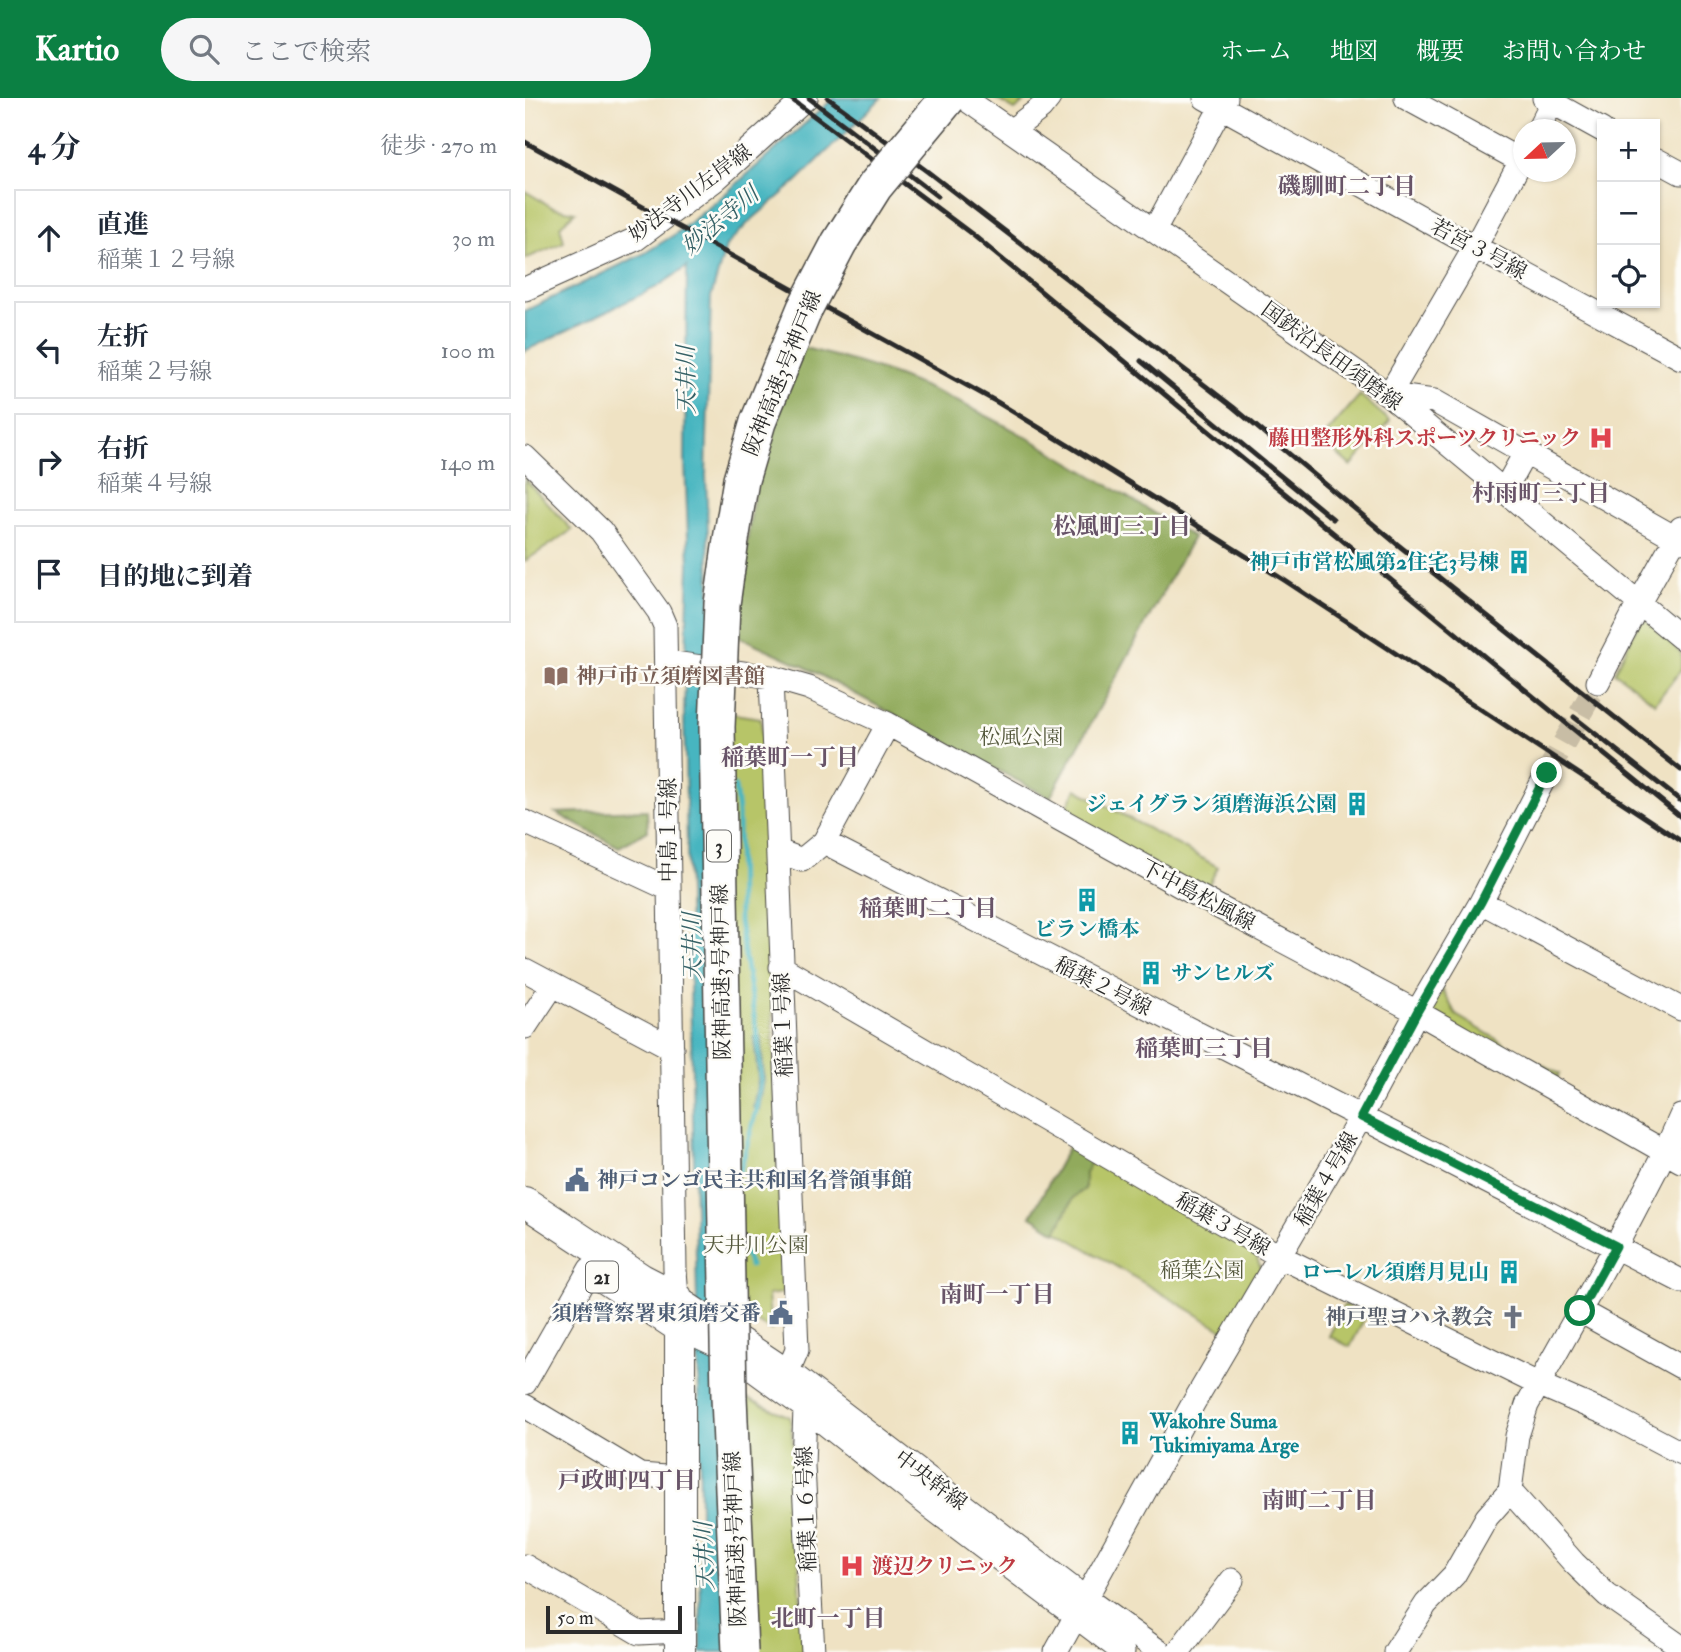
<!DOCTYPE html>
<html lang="ja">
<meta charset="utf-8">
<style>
:root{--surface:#fff;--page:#f6f6f7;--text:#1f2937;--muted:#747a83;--line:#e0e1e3;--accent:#0b8043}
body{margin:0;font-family:"IM FELL Double Pica","Noto Serif JP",serif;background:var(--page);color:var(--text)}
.controls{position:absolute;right:21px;top:21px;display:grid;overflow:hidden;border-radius:0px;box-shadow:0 2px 5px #0004}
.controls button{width:63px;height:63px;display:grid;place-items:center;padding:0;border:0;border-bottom:2px solid var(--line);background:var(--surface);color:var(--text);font:35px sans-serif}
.compass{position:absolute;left:988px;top:21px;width:63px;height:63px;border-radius:50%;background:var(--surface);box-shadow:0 2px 5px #0004;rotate:248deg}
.scale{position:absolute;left:21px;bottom:18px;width:136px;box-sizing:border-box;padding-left:7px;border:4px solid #2b2b2b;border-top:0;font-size:19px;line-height:24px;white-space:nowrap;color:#2b2b2b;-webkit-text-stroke:5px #fdfcf7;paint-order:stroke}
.stop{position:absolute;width:21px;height:21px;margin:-16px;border:5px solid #0b8043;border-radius:50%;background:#fff}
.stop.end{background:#0b8043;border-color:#fff;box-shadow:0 2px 7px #0008}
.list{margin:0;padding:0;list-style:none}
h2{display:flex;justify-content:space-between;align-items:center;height:91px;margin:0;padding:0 28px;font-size:30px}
h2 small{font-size:23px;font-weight:400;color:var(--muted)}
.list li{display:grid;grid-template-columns:46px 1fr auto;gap:21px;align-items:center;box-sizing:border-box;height:98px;margin:0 14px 14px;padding:0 14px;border:2px solid var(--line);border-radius:0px}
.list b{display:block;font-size:26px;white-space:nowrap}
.list p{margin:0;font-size:23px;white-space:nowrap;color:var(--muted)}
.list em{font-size:23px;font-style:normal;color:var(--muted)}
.icon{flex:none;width:38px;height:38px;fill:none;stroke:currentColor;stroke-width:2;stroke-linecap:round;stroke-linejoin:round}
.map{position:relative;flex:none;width:1156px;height:1554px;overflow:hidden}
header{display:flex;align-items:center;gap:42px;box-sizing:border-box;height:98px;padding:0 35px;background:var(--accent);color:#fff}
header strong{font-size:33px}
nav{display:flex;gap:38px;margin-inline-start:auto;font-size:24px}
.search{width:490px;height:63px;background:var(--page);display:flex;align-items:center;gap:18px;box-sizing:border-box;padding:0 24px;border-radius:38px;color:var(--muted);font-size:26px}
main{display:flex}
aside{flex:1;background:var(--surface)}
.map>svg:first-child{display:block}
.green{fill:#b7c568;stroke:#71784a;stroke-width:2}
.forest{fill:#91aa5c;stroke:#5e6a44;stroke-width:2}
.water{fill:#46b5c0;stroke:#387076;stroke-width:2}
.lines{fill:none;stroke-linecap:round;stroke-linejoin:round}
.stream{stroke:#46b5c0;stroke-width:5}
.minor-tunnel{stroke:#c8bda5;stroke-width:23;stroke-dasharray:23 11;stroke-linecap:butt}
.minor-casing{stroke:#484642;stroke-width:25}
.major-casing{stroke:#484642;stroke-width:32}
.minor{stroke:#fff;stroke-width:23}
.major{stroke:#fff;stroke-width:30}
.rail{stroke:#2b2b2b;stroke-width:5}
.highway-bridge-casing{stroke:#484642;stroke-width:38;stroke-linecap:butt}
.highway-bridge{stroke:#fff;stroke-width:35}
.route{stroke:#0b8043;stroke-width:9}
.labels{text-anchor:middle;stroke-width:5;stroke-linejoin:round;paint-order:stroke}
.shield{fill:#fdfcf7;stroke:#6a6a68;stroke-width:2}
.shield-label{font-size:19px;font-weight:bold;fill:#2b2b2b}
.street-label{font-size:21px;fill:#2b2b2b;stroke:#fdfcf7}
.health-label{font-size:21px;font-weight:bold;fill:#be3a42;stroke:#fdfcf7;text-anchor:end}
.culture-label{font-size:21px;font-weight:bold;fill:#0d838f;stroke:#fdfcf7;text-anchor:end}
.education-label{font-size:21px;font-weight:bold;fill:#785e54;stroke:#fdfcf7;text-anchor:start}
.park-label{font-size:21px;fill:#55593d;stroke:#fdfcf7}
.service-label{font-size:21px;font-weight:bold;fill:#4e5e75;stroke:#fdfcf7;text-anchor:start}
.worship-label{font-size:21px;font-weight:bold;fill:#5b616d;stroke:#fdfcf7;text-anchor:end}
.neighbourhood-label{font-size:23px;font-weight:bold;fill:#685468;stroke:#fdfcf7}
.water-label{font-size:23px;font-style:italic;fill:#366267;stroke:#fdfcf7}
</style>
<header>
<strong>Kartio</strong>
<div class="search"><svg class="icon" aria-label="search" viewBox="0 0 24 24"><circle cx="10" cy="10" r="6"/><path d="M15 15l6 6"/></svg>ここで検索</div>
<nav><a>ホーム</a><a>地図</a><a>概要</a><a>お問い合わせ</a></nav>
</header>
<main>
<aside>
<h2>4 分<small>徒歩 · 270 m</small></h2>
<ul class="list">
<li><svg class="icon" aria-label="ahead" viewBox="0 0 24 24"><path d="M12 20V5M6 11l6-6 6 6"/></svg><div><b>直進</b><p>稲葉１２号線</p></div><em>30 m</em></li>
<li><svg class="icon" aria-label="left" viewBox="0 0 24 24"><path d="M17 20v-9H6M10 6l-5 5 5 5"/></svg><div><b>左折</b><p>稲葉２号線</p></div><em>100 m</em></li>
<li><svg class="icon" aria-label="right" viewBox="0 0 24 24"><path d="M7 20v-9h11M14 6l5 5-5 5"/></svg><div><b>右折</b><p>稲葉４号線</p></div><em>140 m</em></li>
<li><svg class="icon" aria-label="arrive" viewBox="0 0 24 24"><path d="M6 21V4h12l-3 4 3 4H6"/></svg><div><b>目的地に到着</b></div></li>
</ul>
</aside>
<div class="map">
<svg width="1156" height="1554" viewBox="0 0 1156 1554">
<rect width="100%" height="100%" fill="#fdfcf7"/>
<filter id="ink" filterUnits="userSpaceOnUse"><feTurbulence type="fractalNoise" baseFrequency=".0143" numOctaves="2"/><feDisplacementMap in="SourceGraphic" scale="14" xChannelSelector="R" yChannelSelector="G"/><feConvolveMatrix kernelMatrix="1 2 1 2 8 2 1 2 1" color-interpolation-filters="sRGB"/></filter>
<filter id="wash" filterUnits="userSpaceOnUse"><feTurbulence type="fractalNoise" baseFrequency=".00686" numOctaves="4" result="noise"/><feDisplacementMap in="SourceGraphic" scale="28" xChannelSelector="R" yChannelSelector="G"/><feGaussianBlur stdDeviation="1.57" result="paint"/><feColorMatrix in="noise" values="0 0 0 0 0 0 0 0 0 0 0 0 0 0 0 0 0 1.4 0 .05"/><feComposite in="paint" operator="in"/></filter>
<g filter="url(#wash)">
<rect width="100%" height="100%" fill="#efe2c3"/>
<path class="green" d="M469,0H504L490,12Z
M0,93L27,109L50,114L35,128L39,144L0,161Z
M835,297L865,323L826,368L796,342Z
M0,381L47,432L0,463Z
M1116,520L1123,523L1156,555V572L1130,605L1090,574Z
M189,613L236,620L258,1195L243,1197L246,1232L208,1210Z
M551,691L693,769L680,794L538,717Z
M918,892L931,917L1002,959L1035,976L1029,985L903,913Z
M544,1048L730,1155L736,1171L700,1233L506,1118Z
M819,1207L841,1218L825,1249L804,1238Z
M201,1291L265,1319L269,1354L278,1554H211Z"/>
<path class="forest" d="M276,249C311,258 345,267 378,280C481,320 575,383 668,439L525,700L278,568L215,539L218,472L230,389Z
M122,712L123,733L94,749L31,715Z
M544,1048L568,1061L560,1075V1091L549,1099L531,1134L506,1118Z"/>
<path class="water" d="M309,0H356L272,83L224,124L201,148L186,199L181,377L189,611L210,1554H176L174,1297L159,613L164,466L160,362L162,169L132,189L0,253V213L118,156L149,137L191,104Z
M236,938L239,982L234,1011L228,1010L233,981L229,939Z"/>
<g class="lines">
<path class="stream" d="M210,688L213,715L214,823L233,943
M215,1073L233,1005
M217,1148L225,1168"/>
</g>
</g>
<g filter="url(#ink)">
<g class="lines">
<path class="minor-tunnel" d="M1022,675L1073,584"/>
<g class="minor-casing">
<path id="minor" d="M439,0L864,297L1156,540
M680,0L950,149L1156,260
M881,0L996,63
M1019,0L1077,32
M487,32L516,10L524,0
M1013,32L1029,0
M998,59L950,149L864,297L909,303L1156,443
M1130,61L1156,75
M629,133L701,0
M0,191L111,141L190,82L281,0
M0,359L76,433L134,514L140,528L150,1172L152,1199L263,1273L560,1500L635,1554
M979,393L1000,355
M142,564L246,579L284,590L363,626L688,806L892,914L1156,1063
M246,579L272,1252L263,1273
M1073,584L1114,505L1156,430
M0,724L144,791
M299,744L1156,1183
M253,753L277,762L299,744L363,626
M956,804L1156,911
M256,869L756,1159L1013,1286L1082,1316L1156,1355
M0,872L147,950
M0,929L28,887
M1055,1213L1156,1269
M155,1230L198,1250L280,1310L404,1408L598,1554
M0,1285L65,1171
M0,1308L115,1377L154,1380
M280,1310L278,1368L288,1554
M985,1393L1049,1465L1082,1497L1156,1549
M0,1468L114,1535L155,1533
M531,1554L669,1304L836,1019L892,914L956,804L1022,675
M653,1554L707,1482
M870,1554L901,1506L929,1477L962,1419L985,1393L992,1338L1002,1307L1091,1148L1140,1054L1156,1018"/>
</g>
<g class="major-casing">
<path id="major" d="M0,1104L117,1181L152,1199L155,1230V1554
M79,1180L155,1230"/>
</g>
<use href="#minor" class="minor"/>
<use href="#major" class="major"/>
<path class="rail" d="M265,0L448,137L686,335L1156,719
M284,0L412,98
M303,0L403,74L708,309L872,446L1156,672
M0,44L472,304L587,374L759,482L1156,743
M616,263L808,421
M1049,619L1156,703"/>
<g class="highway-bridge-casing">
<path id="highway-bridge" d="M215,1554L204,1299L192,629L197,506L206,442L216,382L233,324L280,210L314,145L350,88L423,0"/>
</g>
<use href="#highway-bridge" class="highway-bridge"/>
</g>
</g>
<g class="lines" filter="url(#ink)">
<path class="route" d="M1022,675L956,804L892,914L836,1019L1091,1148L1055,1213"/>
</g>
<defs>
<g id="hospital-bare" transform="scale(1.89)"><path d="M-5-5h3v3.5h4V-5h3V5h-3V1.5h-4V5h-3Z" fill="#e0444e" stroke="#fdfcf7" stroke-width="2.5" paint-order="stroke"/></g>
<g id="building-bare" transform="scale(1.89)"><path d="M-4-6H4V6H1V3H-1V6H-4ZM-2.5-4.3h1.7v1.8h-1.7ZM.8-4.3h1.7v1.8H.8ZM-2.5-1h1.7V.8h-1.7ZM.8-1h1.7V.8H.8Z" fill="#0f9aa8" stroke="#fdfcf7" stroke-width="2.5" paint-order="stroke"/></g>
<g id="library-bare" transform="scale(1.89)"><path d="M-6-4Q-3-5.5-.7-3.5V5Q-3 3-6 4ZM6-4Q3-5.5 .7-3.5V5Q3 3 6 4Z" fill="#8d6e63" stroke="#fdfcf7" stroke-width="2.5" paint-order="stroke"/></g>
<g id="civic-bare" transform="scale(1.89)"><path d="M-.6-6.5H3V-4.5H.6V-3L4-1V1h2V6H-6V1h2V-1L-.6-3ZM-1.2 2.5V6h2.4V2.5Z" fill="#5c6f8a" stroke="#fdfcf7" stroke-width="2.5" paint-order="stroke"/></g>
<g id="church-bare" transform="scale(1.89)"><path d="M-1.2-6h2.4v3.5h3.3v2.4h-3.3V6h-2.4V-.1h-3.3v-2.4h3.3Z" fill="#6b7280" stroke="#fdfcf7" stroke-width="2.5" paint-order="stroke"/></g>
</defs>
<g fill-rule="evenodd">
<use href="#hospital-bare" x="1076" y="340"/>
<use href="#building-bare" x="994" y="464"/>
<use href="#library-bare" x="31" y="578"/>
<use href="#building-bare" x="832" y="706"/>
<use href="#building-bare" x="562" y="802"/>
<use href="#building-bare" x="626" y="875"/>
<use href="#civic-bare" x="52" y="1082"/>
<use href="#building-bare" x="984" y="1174"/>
<use href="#civic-bare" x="256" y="1215"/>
<use href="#church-bare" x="988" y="1219"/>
<use href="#building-bare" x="605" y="1335"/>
<use href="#hospital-bare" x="327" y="1468"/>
</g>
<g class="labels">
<g class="shield">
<rect x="182" y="732.5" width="24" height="31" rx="5"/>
<rect x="61" y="1163.5" width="32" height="31" rx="5"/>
</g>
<g class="shield-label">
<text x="194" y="755">3</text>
<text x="77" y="1186">21</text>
</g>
<g class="street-label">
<text transform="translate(165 95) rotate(-37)" y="7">妙法寺川左岸線</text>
<text transform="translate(954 151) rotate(28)" y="7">若宮３号線</text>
<text transform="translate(807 258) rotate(36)" y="7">国鉄沿長田須磨線</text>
<text transform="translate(257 275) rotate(-68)" y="7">阪神高速3号神戸線</text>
<text transform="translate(143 732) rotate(-90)" y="7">中島１号線</text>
<text transform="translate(673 797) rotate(28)" y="7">下中島松風線</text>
<text transform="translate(196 874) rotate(-91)" y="7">阪神高速3号神戸線</text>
<text transform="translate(578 888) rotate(27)" y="7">稲葉２号線</text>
<text transform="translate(258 927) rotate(-92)" y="7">稲葉１号線</text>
<text transform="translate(801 1081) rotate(-60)" y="7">稲葉４号線</text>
<text transform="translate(698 1126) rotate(30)" y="7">稲葉３号線</text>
<text transform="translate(406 1382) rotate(37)" y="7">中央幹線</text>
<text transform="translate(281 1411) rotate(-92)" y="7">稲葉１６号線</text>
<text transform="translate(210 1441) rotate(-92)" y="7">阪神高速3号神戸線</text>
</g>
<g class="health-label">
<text x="1056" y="347">藤田整形外科スポーツクリニック</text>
<text x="347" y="1475" text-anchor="start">渡辺クリニック</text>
</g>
<g class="culture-label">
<text x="974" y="471">神戸市営松風第2住宅3号棟</text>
<text x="812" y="713">ジェイグラン須磨海浜公園</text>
<text x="562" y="838" text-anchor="middle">ビラン橋本</text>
<text x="646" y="882" text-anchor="start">サンヒルズ</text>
<text x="964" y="1181">ローレル須磨月見山</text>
<text x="625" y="1330" text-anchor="start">Wakohre Suma<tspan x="625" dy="24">Tukimiyama Arge</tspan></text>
</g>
<g class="education-label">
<text x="51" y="585">神戸市立須磨図書館</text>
</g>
<g class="park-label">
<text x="496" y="646">松風公園</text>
<text x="231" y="1154">天井川公園</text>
<text x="677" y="1179">稲葉公園</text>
</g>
<g class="service-label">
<text x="72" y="1089">神戸コンゴ民主共和国名誉領事館</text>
<text x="236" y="1222" text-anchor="end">須磨警察署東須磨交番</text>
</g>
<g class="worship-label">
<text x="968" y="1226">神戸聖ヨハネ教会</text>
</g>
<g class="neighbourhood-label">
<text x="822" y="96">磯馴町二丁目</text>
<text x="1016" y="403">村雨町三丁目</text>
<text x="597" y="436">松風町三丁目</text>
<text x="265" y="667">稲葉町一丁目</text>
<text x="403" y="818">稲葉町二丁目</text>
<text x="679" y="958">稲葉町三丁目</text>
<text x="472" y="1204">南町一丁目</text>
<text x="102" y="1390">戸政町四丁目</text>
<text x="794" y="1410">南町二丁目</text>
<text x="303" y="1528">北町一丁目</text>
</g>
<g class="water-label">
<text transform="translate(195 122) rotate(-40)" y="8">妙法寺川</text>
<text transform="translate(161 282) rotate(-91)" y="8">天井川</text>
<text transform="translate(167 849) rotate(-91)" y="8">天井川</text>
<text transform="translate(179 1458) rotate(-92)" y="8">天井川</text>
</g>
</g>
</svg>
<div class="controls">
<button>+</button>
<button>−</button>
<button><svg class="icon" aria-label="locate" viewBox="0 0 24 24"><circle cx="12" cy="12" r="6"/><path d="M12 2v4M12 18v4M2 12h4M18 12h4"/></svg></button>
</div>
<svg class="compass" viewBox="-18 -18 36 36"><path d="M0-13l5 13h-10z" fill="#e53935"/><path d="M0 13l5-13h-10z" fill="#747a83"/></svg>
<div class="scale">50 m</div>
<div class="stop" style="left:1055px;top:1213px"></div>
<div class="stop end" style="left:1022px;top:675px"></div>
</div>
</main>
